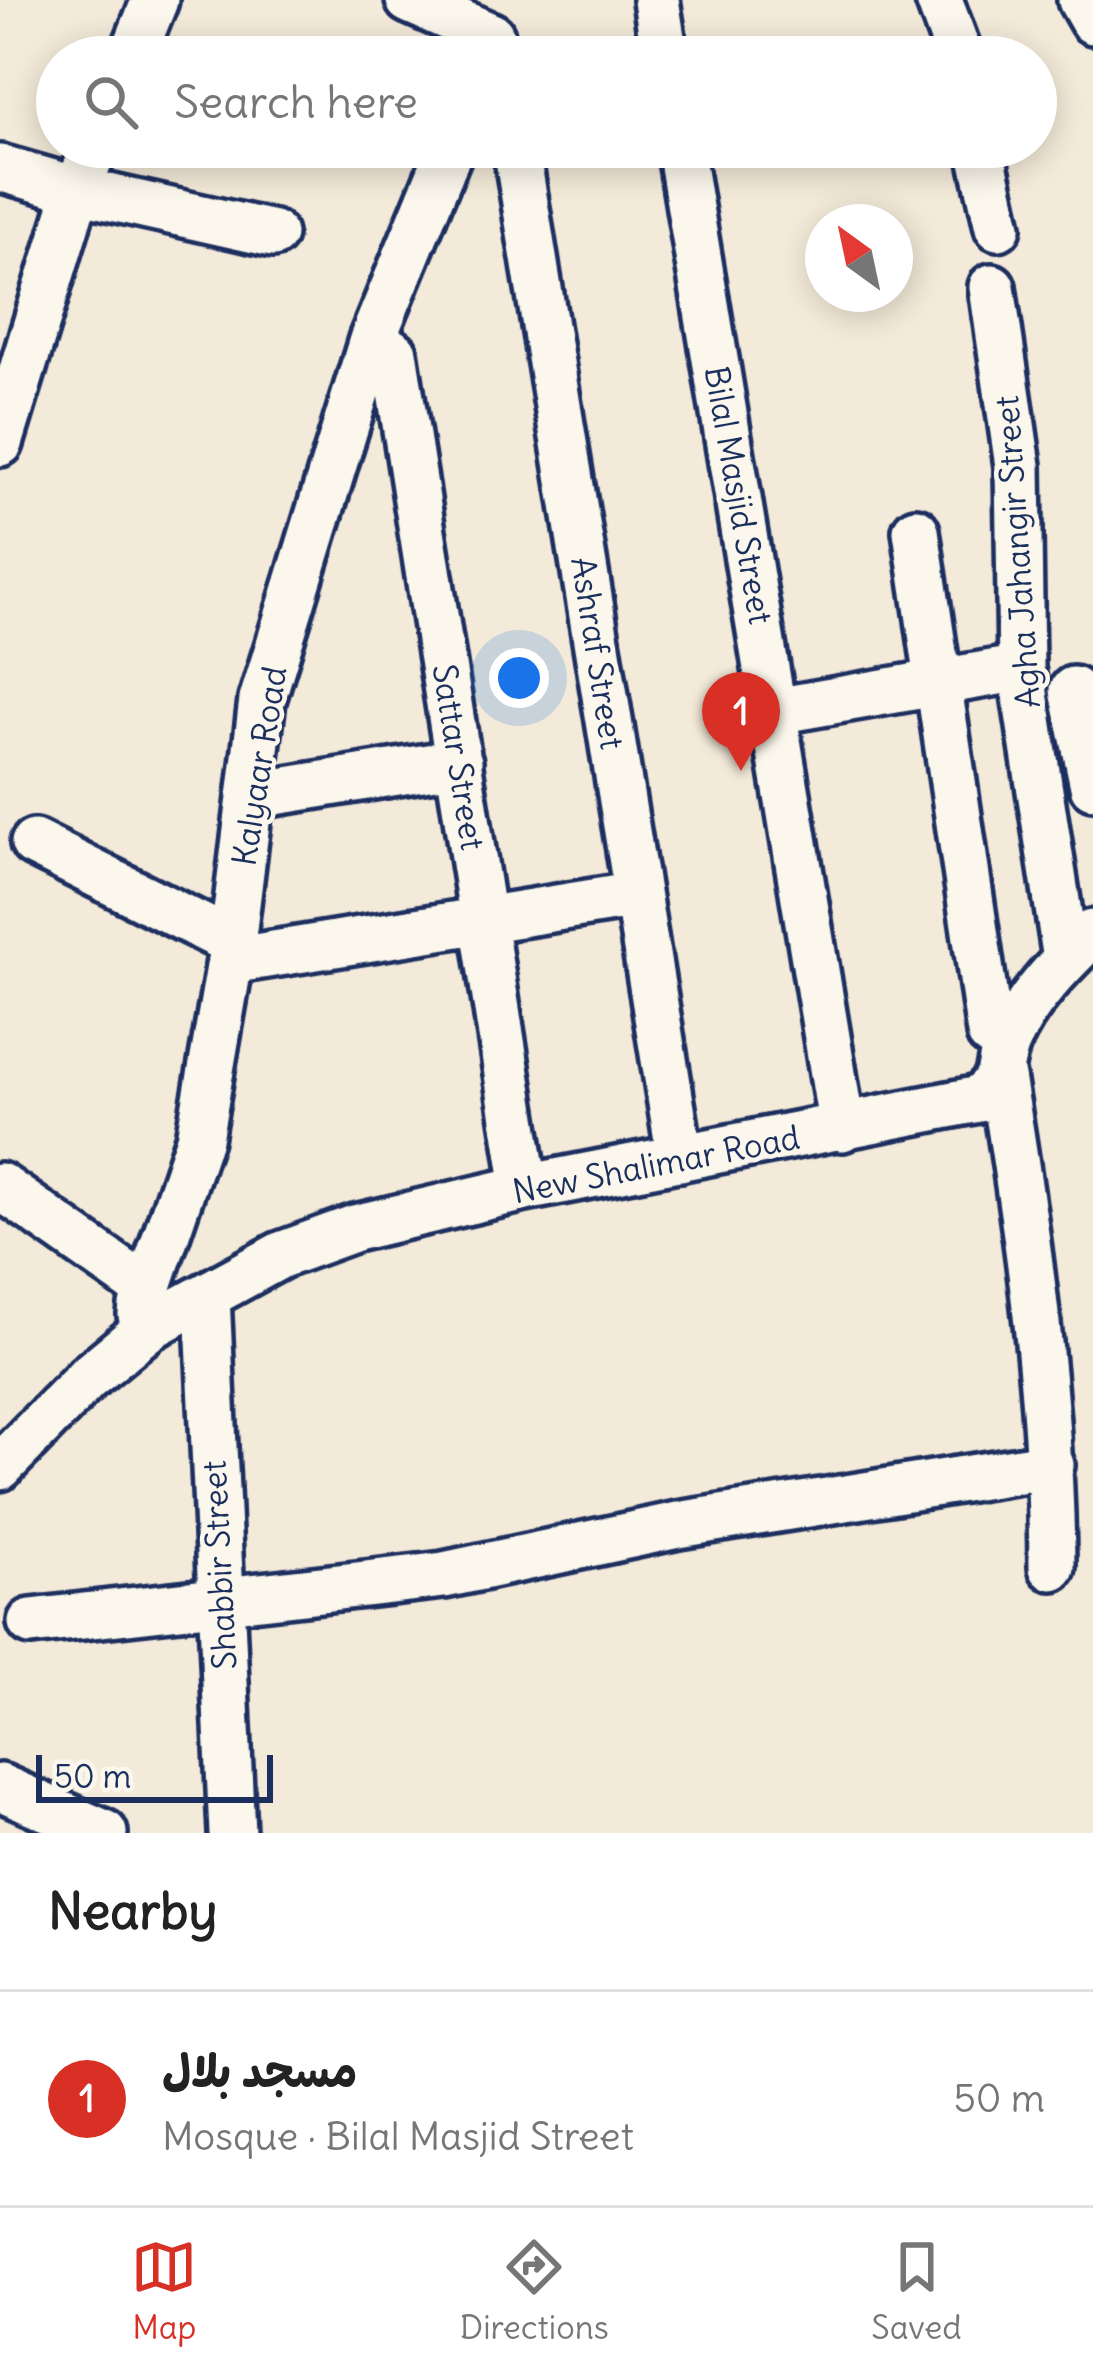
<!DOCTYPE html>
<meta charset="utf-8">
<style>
:root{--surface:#fff;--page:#f2f2f2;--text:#222;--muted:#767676;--line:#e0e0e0;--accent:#d93025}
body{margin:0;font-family:Delius,"Playpen Sans Arabic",sans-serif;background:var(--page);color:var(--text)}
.compass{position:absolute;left:805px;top:204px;width:108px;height:108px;border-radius:50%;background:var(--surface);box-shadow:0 6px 30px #0003;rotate:327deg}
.scale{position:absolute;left:36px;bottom:30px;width:237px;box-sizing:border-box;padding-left:12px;border:6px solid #1b2f5e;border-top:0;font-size:33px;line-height:42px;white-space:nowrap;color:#1b2f5e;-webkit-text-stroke:9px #fbf7ec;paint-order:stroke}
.you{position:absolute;left:519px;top:678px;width:42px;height:42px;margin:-30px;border:9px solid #fff;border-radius:50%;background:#1a73e8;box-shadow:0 0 0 18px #1a73e833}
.badge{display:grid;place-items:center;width:78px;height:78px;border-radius:50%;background:var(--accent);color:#fff;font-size:39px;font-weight:700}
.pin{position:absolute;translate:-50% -99px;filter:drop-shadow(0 3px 6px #0008)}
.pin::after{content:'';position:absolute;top:63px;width:42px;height:36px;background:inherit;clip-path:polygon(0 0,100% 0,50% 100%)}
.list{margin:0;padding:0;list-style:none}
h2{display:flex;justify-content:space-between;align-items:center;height:156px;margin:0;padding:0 48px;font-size:51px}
h2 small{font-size:39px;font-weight:400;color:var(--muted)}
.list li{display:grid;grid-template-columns:78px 1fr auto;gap:36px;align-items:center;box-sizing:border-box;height:216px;padding:0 48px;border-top:3px solid var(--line)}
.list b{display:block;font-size:45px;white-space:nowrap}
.list p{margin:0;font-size:39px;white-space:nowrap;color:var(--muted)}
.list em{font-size:39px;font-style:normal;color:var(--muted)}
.icon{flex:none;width:66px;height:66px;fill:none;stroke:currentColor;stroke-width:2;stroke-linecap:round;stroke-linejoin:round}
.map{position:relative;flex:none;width:1093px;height:1833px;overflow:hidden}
.search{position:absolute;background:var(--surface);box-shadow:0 6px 30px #0003;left:36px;right:36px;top:36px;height:132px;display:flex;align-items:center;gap:30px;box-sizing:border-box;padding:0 42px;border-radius:66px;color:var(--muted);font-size:45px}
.sheet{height:372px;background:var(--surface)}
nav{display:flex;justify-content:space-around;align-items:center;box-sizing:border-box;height:168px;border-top:3px solid var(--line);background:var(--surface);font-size:33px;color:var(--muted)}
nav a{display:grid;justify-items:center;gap:6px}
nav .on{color:var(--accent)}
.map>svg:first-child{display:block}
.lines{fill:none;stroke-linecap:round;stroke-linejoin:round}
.minor-casing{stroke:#1b2f5e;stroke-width:54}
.minor{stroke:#fbf7ec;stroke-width:45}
.labels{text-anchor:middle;stroke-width:9;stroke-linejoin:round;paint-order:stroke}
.street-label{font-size:33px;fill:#1b2f5e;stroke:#fbf7ec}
</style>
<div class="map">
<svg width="1093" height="1833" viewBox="0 0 1093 1833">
<rect width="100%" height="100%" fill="#f4ead9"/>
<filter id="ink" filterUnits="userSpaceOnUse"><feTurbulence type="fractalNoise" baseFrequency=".00833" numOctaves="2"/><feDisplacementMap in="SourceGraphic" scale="24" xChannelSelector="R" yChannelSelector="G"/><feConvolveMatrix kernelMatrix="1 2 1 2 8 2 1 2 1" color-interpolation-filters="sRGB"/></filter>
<g filter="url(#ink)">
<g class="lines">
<g class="minor-casing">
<path id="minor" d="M409,0L491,36
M656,0L665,57
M939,0L960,57
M1081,0L1093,21
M132,57L155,0
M516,147L680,1158
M680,147L842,1128
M980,147L998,227
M0,168L77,190L273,234
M992,287L1018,466L1021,668L1066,959
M372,340L394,353L525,1188
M0,443L77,190L95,147
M916,531L990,1033L1006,1045
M1073,690L1093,786
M775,711L1021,668
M250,796L459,762
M34,843L232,942
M230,961L637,895
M1002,1077C1029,1239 1051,1403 1052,1567
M0,1186L148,1290
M207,1296L232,1833
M149,1327L141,1315L142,1306L199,1139L230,961L262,700L372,340L451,147
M0,1467L87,1378L149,1327L281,1255L355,1228L525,1188L979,1099C1007,1077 996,1071 1007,1043C1024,1001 1061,964 1093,933
M31,1622L444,1575L678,1525L1051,1465
M0,1787L104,1833"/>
</g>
<use href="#minor" class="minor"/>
</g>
</g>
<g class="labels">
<g class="street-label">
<text transform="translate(739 495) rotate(80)" y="12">Bilal Masjid Street</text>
<text transform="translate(1017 552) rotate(-94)" y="12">Agha Jahangir Street</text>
<text transform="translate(598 653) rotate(81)" y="12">Ashraf Street</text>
<text transform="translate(459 757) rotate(81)" y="12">Sattar Street</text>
<text transform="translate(259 766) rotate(-81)" y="12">Kalyaar Road</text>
<text transform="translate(656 1164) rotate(-11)" y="12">New Shalimar Road</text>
<text transform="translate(219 1565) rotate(-93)" y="12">Shabbir Street</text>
</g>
</g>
</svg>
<svg class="compass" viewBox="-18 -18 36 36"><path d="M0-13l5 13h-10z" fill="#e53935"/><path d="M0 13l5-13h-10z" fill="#767676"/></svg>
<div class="scale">50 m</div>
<div class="you"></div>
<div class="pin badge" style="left:741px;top:771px">1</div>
<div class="search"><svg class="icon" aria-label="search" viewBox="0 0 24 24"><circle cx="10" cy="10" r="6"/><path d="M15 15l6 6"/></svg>Search here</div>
</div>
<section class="sheet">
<h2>Nearby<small></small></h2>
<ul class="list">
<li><span class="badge">1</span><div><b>مسجد بلال</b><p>Mosque · Bilal Masjid Street</p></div><em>50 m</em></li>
</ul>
</section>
<nav>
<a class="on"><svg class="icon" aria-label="map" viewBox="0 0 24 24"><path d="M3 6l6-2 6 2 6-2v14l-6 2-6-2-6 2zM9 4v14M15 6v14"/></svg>Map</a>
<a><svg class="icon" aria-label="directions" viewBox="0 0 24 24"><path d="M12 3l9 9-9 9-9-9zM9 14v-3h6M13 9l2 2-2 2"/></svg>Directions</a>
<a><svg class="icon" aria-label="saved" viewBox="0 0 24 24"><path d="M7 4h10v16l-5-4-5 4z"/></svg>Saved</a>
</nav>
